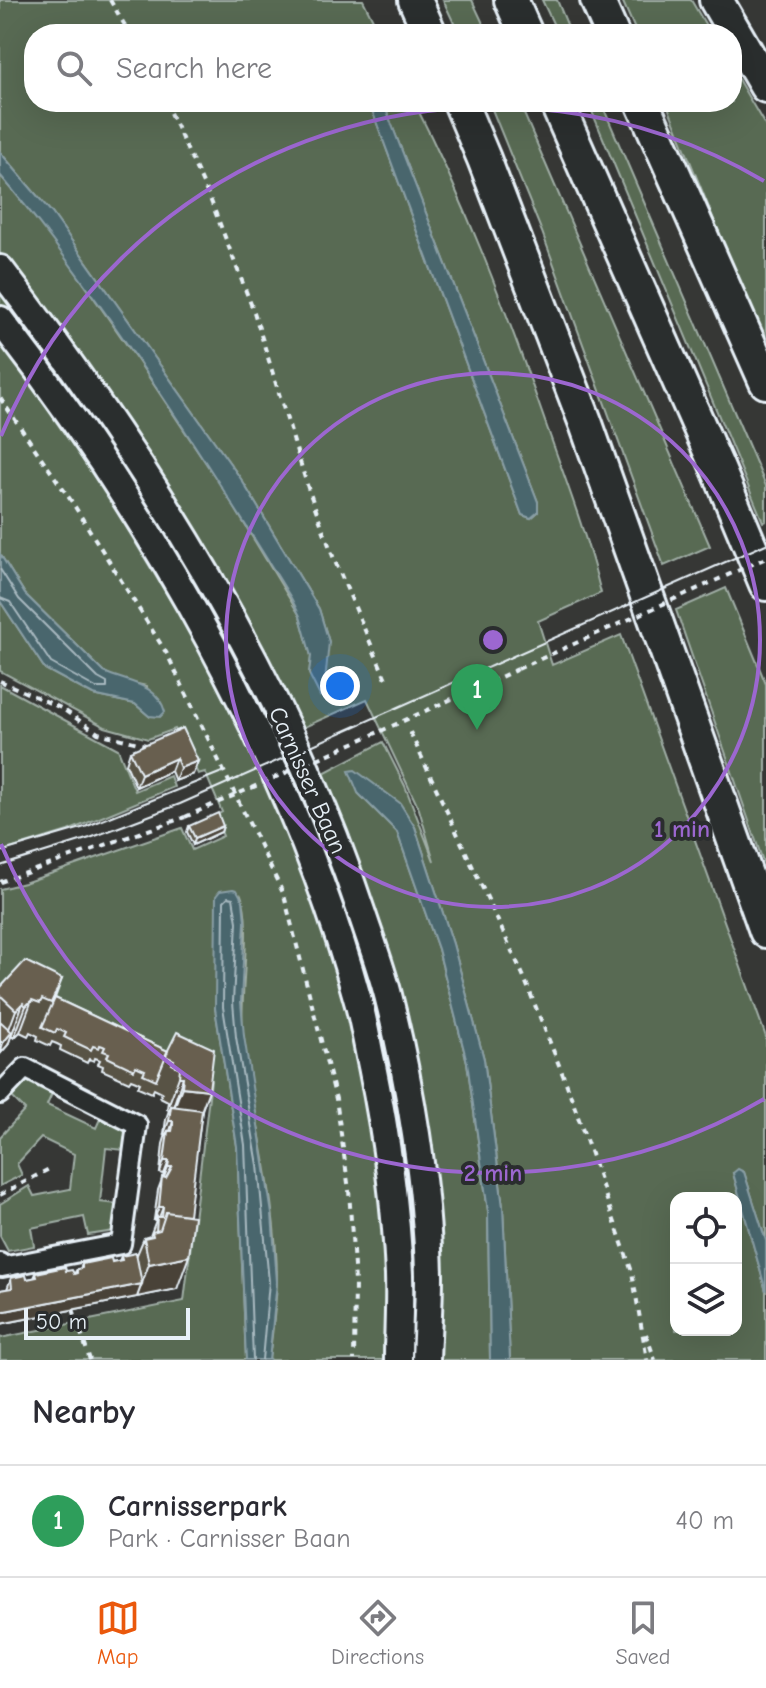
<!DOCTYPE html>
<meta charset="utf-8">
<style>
:root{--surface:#fff;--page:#f7f7f7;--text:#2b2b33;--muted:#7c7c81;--line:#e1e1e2;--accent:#ea580c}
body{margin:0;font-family:"Comic Neue",sans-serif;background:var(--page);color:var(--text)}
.controls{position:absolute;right:24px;bottom:24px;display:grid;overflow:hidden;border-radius:16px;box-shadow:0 8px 32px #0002}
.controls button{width:72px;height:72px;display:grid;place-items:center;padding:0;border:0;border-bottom:2px solid var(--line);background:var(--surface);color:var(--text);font:40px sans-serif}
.scale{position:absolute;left:24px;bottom:20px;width:166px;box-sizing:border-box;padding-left:8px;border:4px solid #e8f1f8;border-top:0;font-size:22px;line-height:28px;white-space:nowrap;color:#e8f1f8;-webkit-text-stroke:6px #2a2d2e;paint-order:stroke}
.you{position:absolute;left:340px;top:686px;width:28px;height:28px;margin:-20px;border:6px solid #fff;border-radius:50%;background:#1a73e8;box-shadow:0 0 0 12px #1a73e833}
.badge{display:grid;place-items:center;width:52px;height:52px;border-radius:50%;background:var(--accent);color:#fff;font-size:26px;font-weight:700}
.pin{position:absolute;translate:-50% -66px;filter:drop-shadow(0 2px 4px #0008)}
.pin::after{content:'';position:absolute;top:42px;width:28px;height:24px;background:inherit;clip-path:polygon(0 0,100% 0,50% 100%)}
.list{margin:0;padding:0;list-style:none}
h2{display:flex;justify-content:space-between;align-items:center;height:104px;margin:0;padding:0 32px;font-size:34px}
h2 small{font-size:26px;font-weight:400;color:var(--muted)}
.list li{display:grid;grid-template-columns:52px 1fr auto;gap:24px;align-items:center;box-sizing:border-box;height:112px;padding:0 32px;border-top:2px solid var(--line)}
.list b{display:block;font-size:30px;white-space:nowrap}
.list p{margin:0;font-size:26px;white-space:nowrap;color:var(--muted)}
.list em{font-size:26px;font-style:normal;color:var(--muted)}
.icon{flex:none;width:44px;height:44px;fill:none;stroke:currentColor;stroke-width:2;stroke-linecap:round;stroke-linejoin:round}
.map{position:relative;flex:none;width:766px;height:1360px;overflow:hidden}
.search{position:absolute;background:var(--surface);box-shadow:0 8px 32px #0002;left:24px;right:24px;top:24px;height:88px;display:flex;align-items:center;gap:20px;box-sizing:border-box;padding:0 28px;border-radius:32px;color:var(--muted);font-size:30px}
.sheet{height:216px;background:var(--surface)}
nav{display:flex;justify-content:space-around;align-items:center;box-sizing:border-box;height:112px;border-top:2px solid var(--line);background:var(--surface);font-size:22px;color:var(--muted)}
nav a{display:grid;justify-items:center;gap:4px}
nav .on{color:var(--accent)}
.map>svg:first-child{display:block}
.green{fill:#586a53;stroke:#a0aea6;stroke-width:2;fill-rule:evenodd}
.water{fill:#49666d;stroke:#899ea5;stroke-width:2}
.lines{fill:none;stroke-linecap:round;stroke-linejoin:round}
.shore{stroke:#a8b9c0;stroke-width:2}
.minor-casing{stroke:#e8f1f8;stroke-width:24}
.secondary-casing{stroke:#e8f1f8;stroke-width:32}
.motorway-casing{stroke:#e8f1f8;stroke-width:38}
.path{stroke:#e8f1f8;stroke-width:4;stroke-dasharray:6 6;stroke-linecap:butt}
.minor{stroke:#2a2d2e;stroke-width:18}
.secondary{stroke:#2a2d2e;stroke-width:26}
.motorway{stroke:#2a2d2e;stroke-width:32}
.tram{stroke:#e8f1f8;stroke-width:2}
.path-bridge{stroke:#e8f1f8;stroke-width:4;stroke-dasharray:6 6;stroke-linecap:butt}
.wall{fill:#595245;stroke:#e8f1f8;stroke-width:2}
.shaded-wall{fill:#494238;stroke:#e8f1f8;stroke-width:2}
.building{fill:#685f50;stroke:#e8f1f8;stroke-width:2}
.ring{fill:none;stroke:#9c67d0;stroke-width:4}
.labels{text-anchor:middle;stroke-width:8;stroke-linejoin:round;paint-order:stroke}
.street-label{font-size:24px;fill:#e8f1f8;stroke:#2a2d2e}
.centre{fill:#9c67d0;stroke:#2a2d2e;stroke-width:4}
.ring-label{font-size:24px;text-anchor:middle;font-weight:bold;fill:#9c67d0;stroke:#2a2d2e;stroke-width:8;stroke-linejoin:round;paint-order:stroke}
</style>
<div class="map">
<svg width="766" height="1360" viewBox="0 0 766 1360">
<rect width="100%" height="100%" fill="#363735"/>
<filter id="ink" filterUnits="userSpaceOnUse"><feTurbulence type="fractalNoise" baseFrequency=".0125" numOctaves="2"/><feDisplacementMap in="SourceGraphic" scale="16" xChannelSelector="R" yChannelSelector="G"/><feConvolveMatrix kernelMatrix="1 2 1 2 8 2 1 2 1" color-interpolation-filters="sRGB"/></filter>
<g filter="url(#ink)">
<path class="green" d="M0,0H363L380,34H357L355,28L343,30L344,34H34V102H369L522,515L531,518L538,512V502L383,102H414C465,202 505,307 542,413C563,473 586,532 601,593L538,621L552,665L621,635L766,1037V1241L744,1172L733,1173L766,1291V1360H510L503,1207L484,1059L453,944L415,827L358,793L397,832L438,949L467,1062L488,1211L490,1360H433L413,1085L314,778L383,742L405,786L434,861L419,809L367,699L293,732L204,569L0,269V175L41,222L138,361L224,490L300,616L311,656L309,674L329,642L319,609L241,479L52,213L0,152ZM676,1198H736V1330H676Z
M443,0H472L488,34H459Z
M542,0H557L571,34H558Z
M622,0H691L711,34H637Z
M732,69L766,127V348L666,102H732Z
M489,102H519L710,546L664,566L542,232Z
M588,102H601L766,486V521L763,522Z
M0,283L145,489L268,710L371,959L417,1196L422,1360H404L383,1076L257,724L0,308Z
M0,340L108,497L190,633L272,795L314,895L363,1061L389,1253V1360H269C272,1334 276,1307 277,1281C277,1197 253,1117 243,1034C239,998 253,923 241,895L215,1008L237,1146L246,1360H0V1338L184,1301L211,1080L12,987L0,994V889L24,883L182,828L192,850L223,836L215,816L222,812L205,772L198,774L175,729L148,739L105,727L0,671V601L45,669L93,695L135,704L149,716L147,686L119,680L104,672L25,594L0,554Z
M726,588L766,684V870L676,610Z
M0,685L118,749L135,791L170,776L174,787L68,831L0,852Z
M30,1078L54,1089L47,1105L96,1128L103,1112L127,1124L124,1150L106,1148L100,1202L118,1204L114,1231L88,1235L84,1217L31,1228L34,1246L8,1251L0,1236V1204L29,1186L34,1196L70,1189L74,1154L41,1138L17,1164L22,1175L0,1186V1137L25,1110L12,1097Z"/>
<path class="water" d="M369,102H383L538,502V512L531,518L522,515Z
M0,152L52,213L241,479L319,609L329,642L324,692L320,696L309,674L311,656L300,616L291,598C233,504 174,411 111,321C75,271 40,222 0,175Z
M0,554L25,594L104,672C128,683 157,683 165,712L160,717L149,716L135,704L93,695L45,669L0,601Z
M355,770L400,803L415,827L453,944L484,1059L503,1207L510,1360H490L488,1211L467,1062L438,949L397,832L358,793L349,771Z
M233,889L237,890L243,901L245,922L241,1002L244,1036L272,1214L277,1282L269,1360H246L237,1146L215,1008L216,896L220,891Z
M738,1169L744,1172L766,1241V1291L733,1173Z"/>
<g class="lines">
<path class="shore" d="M0,569L19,599L98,678L107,683V688H96L51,663L10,602L0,598
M253,1360L245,1145L223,1007L224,901L228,897L233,898L237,922L233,1002L236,1037L258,1165L269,1282L262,1360"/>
<g class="minor-casing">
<path id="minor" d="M0,1094L25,1068L137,1125L121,1244L2,1267L0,1263"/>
</g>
<g class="secondary-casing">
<path id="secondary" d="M0,269C149,464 285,680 362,914C371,941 381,968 388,995C410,1082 427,1186 429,1275C429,1304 427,1332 426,1360
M0,320C153,517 292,760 358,1001C364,1022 367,1044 372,1066C386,1135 396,1205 399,1275C400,1303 398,1332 398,1360"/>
</g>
<g class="motorway-casing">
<path id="motorway" d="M415,0L430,34
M511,0L526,34
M597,0L612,34
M716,0L766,86
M460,102L484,159L586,424L766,931
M556,102L718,469L766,584
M642,102L766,382"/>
</g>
<path class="path" d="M110,0L130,34
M165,102L211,201L254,312L308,488L334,559L386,679
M0,398L72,502L167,654L284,895L336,1099L349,1190L355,1282L354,1360
M0,681L61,708L98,733L146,745
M381,731L518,669
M410,732L523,975L567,1085L632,1272L647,1360
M0,882L185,817
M0,1195L51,1168
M73,1309L90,1360
M646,1334L655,1360"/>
<use href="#minor" class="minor"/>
<use href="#secondary" class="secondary"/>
<use href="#motorway" class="motorway"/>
<path class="tram" d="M0,852L85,827L222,772
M0,866L90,838L180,804L766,544"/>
<path class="path-bridge" d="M518,669L766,558
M185,817L381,731"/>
</g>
<path class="wall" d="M130,751L198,761L193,774L175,781L171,771L136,787L126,764Z
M189,826H223L221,832L193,845L187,832Z
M62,979L55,998L168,1051L209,1090L202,1110L177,1289L0,1324V1290L7,1289L11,1278L27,1279L34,1278L36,1273L66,1271L74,1274L77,1269H80L82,1264L119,1261L121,1256L136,1257L144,1238L150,1236L156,1220H154L158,1190L164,1174L160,1173L163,1144L166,1134H164L166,1119L169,1110L167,1109L168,1101L160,1097L162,1093L154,1089L152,1093L138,1087L140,1083L136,1081L131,1079L129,1082L102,1070L103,1066L98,1064L100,1060L98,1059L95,1058L94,1061L89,1059L87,1063L60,1050L61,1046L57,1044L52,1042L50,1046L37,1040L38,1036L30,1032L28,1036L20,1032L14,1038L11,1036L8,1045L0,1054V988Z"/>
<path class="shaded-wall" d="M176,758L171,771L136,787L141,774Z
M198,761L193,774L175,781L180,768Z
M223,826L221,832L193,845L195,838Z
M32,1000L20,1032L14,1038L26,1006Z
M23,1003L8,1045L0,1054L3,1043L5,1040L16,1010Z
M179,1077H183L172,1110L171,1106L169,1110L167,1109Z
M182,1087L209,1090L197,1122L170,1119Z
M169,1121H173L169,1134L168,1131L166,1134H164Z
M164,1161H169L164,1174L160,1173Z
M168,1167H172L167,1180H163Z
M159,1207H163L158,1220L157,1217L156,1220H154Z
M189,1256L177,1289L137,1297L149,1264Z
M142,1284L137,1297L0,1324V1312Z"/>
<path class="building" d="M183,728L198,761L180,768L176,758L141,774L130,751Z
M218,813L223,826L195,838L189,826Z
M25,961L62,979L51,1003L42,999L40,1003L32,1000L26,1006L23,1003L16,1010L0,995V988Z
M55,998L168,1051L156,1080L143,1074L145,1070L140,1068L136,1066L134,1070L107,1057L109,1053L103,1051L105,1047L103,1046L100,1045L99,1048L93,1046L91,1050L64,1037L66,1033L62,1031L57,1029L55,1033L42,1027Z
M0,1021L12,1032L3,1043L0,1041Z
M177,1032L214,1049L209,1090L182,1087L183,1077H179L180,1068L172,1064L174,1060L165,1056Z
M171,1106L202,1110L189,1215L166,1212L160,1230L156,1231L157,1217H162L163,1207H159L162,1177L166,1178L172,1167H168L169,1161H164L168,1131H172L173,1126V1121H169Z
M166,1212L194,1216L189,1256L149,1264L144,1238L153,1236L152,1232L160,1230Z
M136,1253L142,1284L0,1312V1290L12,1288L11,1278L26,1275L27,1279L37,1277L36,1273L65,1267L66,1271L72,1270L74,1274L77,1273V1269L82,1268V1264L111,1258L112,1262L122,1260L121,1256Z"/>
</g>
<g class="ring">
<circle cx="493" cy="640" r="267"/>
<path d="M764 1099A533 533 0 0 1 1 844M1 436A533 533 0 0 1 764 181"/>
</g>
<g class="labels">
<g class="street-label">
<text transform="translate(308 780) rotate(66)" y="8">Carnisser Baan</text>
</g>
</g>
<circle cx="493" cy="640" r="12" class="centre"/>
<g class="ring-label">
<text x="682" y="837">1 min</text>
<text x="493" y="1181">2 min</text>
</g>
</svg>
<div class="controls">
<button><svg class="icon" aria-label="locate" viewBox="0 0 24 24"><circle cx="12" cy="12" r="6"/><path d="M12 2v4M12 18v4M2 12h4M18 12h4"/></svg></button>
<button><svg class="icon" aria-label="layers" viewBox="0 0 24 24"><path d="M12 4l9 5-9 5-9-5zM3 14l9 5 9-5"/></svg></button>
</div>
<div class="scale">50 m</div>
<div class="you"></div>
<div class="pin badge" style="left:477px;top:730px;background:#2e9e5b">1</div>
<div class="search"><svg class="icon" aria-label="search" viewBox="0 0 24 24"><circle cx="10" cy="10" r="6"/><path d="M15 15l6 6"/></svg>Search here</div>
</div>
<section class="sheet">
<h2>Nearby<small></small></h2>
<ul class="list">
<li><span class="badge" style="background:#2e9e5b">1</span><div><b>Carnisserpark</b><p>Park · Carnisser Baan</p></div><em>40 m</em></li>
</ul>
</section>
<nav>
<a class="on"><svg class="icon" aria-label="map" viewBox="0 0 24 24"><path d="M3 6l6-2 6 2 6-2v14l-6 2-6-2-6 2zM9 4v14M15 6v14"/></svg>Map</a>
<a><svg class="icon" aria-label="directions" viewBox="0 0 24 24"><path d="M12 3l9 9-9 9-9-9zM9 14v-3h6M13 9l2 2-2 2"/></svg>Directions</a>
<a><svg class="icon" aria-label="saved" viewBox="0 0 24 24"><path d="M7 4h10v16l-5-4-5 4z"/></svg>Saved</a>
</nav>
